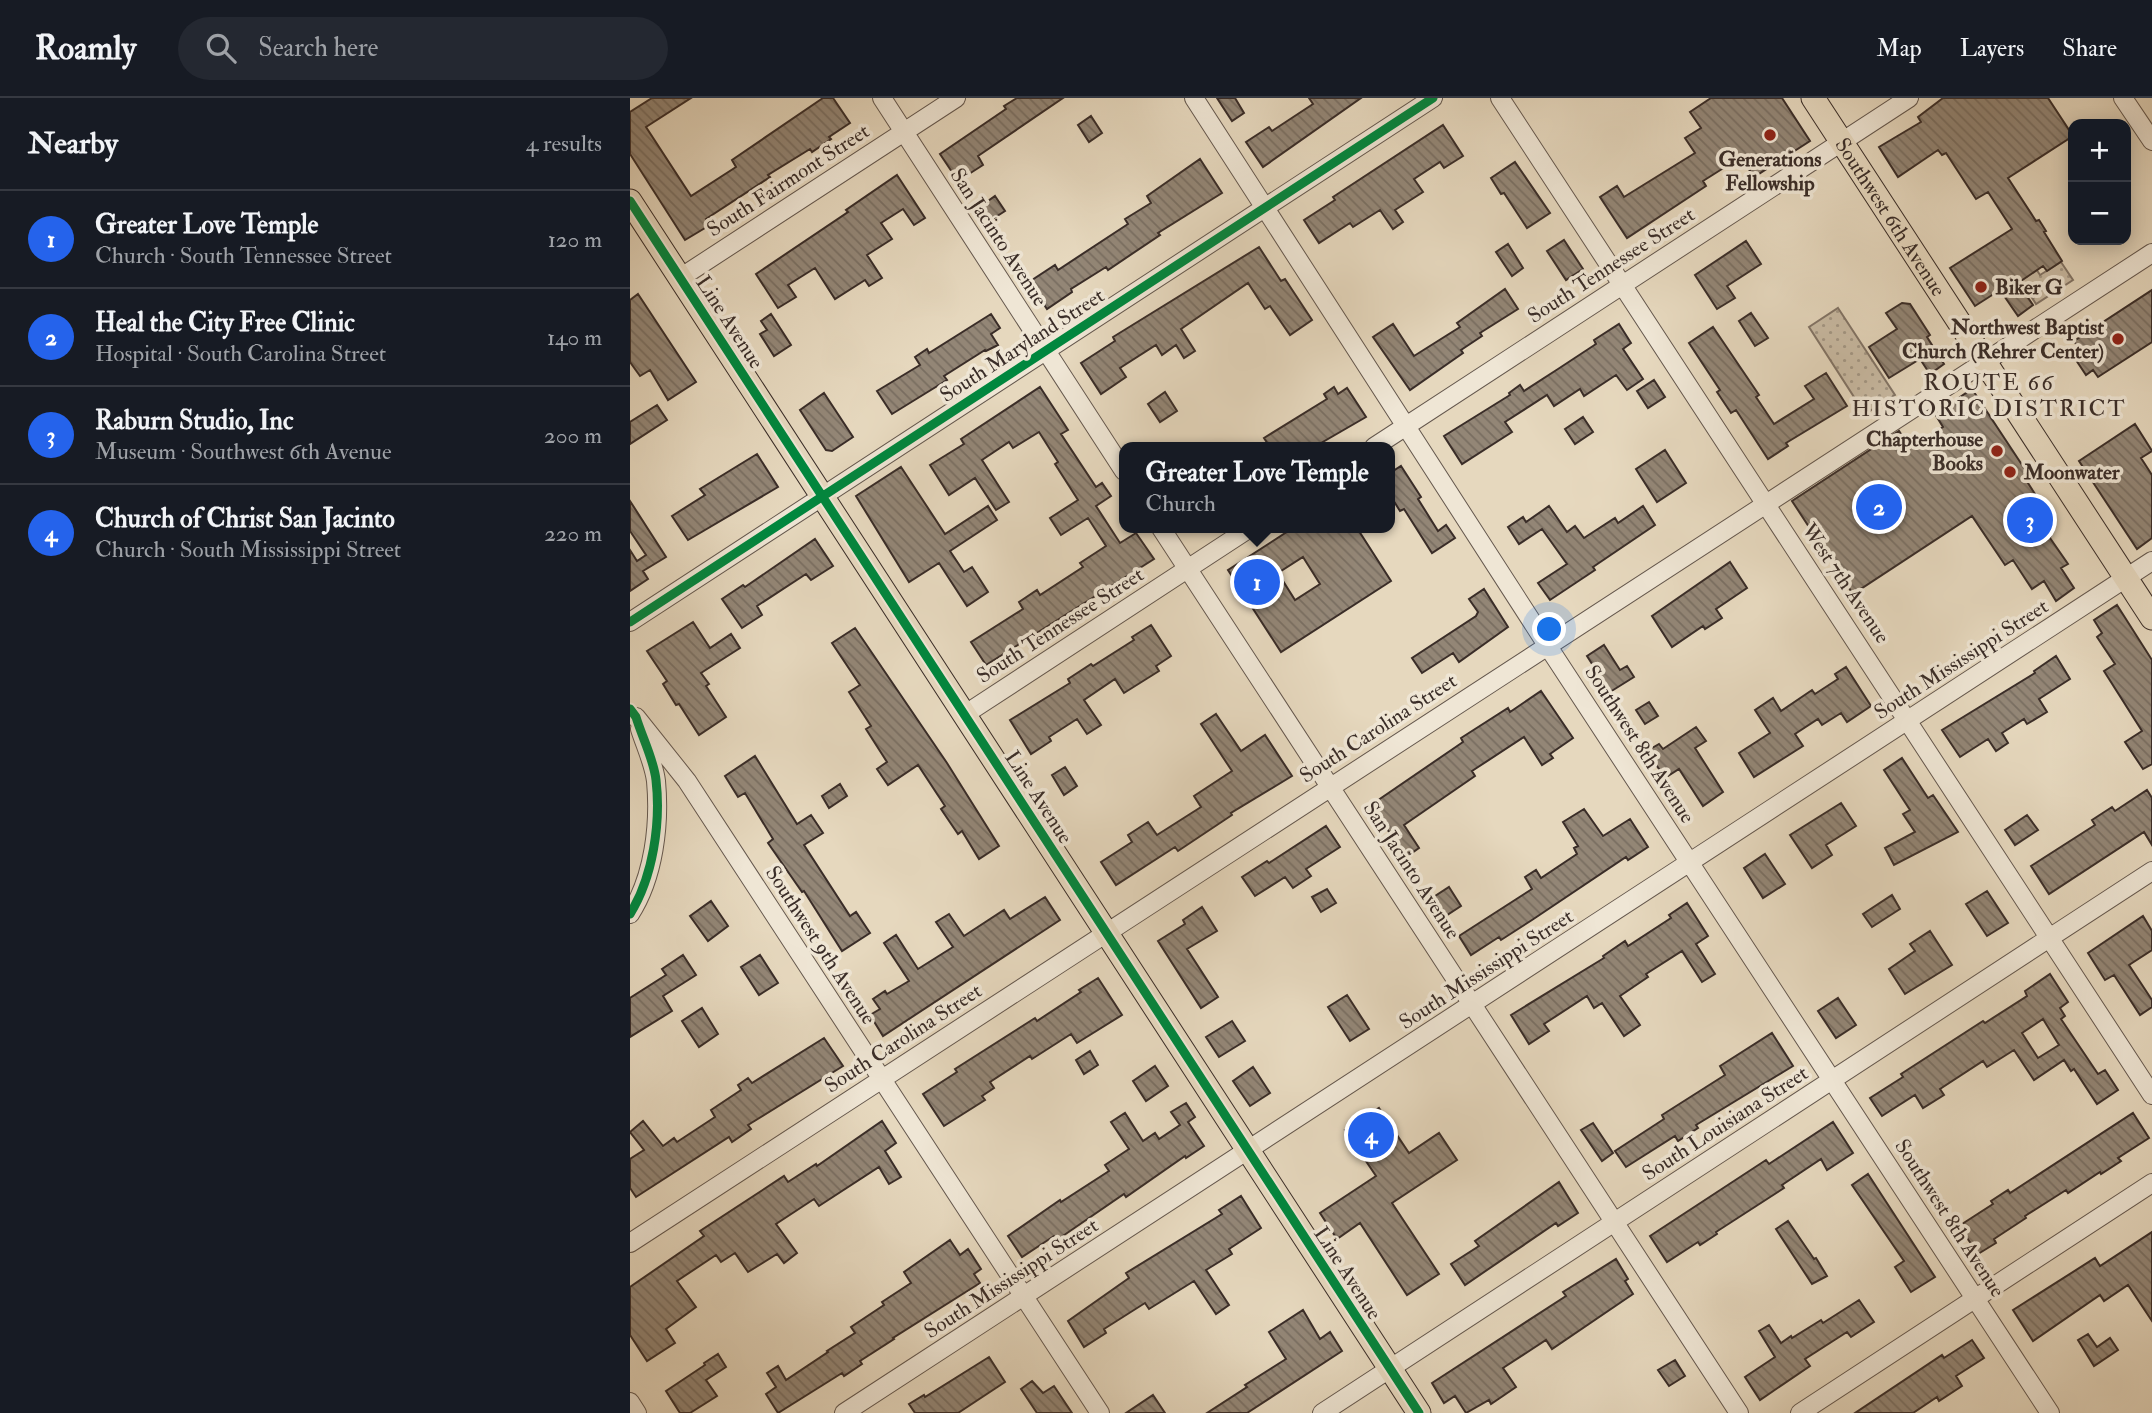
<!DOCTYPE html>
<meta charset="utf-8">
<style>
:root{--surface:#171b24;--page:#242831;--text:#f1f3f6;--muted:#9ea1a6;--line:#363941;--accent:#2563eb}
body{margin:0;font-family:"IM FELL Double Pica",serif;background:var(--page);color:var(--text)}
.controls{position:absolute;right:21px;top:21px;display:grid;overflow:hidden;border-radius:14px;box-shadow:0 4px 18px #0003}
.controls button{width:63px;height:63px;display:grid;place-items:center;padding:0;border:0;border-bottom:2px solid var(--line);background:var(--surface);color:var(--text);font:35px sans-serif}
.you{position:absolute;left:920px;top:532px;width:24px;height:24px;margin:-18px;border:5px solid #fff;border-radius:50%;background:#1a73e8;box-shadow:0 0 0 10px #1a73e833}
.badge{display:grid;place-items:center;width:46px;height:46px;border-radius:50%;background:var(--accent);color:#fff;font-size:23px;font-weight:700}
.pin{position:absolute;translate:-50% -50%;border:4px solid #fff;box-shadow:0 2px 7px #0006}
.popup{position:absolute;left:489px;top:344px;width:276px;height:91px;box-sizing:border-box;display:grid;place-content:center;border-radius:14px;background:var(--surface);filter:drop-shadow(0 2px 5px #0005);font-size:23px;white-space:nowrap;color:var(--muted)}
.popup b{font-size:26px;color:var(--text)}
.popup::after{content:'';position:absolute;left:50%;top:100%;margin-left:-14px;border:14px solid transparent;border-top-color:var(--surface)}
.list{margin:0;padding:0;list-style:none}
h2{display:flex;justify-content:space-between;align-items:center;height:91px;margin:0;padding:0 28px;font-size:30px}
h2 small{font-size:23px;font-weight:400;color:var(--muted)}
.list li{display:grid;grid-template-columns:46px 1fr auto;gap:21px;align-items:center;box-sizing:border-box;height:98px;padding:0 28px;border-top:2px solid var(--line)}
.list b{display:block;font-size:26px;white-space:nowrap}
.list p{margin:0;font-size:23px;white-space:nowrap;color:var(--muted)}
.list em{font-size:23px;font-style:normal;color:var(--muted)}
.icon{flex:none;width:38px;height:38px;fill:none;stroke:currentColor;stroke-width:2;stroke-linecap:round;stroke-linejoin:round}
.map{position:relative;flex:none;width:1522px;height:1315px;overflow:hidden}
header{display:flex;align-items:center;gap:42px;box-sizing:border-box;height:98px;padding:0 35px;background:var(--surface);border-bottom:2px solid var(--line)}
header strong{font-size:33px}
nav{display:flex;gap:38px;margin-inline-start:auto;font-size:24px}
.search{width:490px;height:63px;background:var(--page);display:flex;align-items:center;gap:18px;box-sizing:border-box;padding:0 24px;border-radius:38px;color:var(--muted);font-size:26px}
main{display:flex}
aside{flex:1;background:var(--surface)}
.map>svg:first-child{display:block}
.park{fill:url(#park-dots);stroke:#827466;stroke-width:2}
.building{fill:url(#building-back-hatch);stroke:#3a2d28;stroke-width:2;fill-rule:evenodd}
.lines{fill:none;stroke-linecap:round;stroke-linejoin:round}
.minor-casing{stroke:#65584e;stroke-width:20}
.major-casing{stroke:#3a2d28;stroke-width:25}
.minor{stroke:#efe6d5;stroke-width:18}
.major{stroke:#e6d8be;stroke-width:23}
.cycleway-casing{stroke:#efe6d5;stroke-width:13}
.cycleway{stroke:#00873e;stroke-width:9}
.poi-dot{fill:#8f2418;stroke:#efe6d5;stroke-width:2.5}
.labels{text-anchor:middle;stroke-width:7;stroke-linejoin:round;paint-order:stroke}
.poi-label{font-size:21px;font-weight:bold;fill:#3a2d28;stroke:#efe6d5;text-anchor:start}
.street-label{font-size:21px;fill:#3a2d28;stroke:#efe6d5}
.neighbourhood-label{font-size:23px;letter-spacing:2px;fill:#3a2d28;stroke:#efe6d5}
</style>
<header>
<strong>Roamly</strong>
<div class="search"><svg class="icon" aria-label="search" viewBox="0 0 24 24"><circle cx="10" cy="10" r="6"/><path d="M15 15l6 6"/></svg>Search here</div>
<nav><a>Map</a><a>Layers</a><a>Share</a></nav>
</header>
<main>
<aside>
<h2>Nearby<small>4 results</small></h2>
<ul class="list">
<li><span class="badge">1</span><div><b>Greater Love Temple</b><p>Church · South Tennessee Street</p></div><em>120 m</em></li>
<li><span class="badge">2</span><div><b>Heal the City Free Clinic</b><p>Hospital · South Carolina Street</p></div><em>140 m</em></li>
<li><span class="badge">3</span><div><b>Raburn Studio, Inc</b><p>Museum · Southwest 6th Avenue</p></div><em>200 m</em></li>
<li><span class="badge">4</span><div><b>Church of Christ San Jacinto</b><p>Church · South Mississippi Street</p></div><em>220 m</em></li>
</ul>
</aside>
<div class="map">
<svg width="1522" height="1315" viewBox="0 0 1522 1315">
<defs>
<pattern id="park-dots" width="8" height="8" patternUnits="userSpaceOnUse" patternTransform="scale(1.75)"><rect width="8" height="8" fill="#c9bba4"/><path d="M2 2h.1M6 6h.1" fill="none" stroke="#a49886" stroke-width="1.8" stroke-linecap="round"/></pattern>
<pattern id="building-back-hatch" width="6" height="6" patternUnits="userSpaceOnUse" patternTransform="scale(1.75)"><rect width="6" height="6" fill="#938676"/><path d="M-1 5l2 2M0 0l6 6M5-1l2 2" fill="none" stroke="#796e61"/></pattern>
</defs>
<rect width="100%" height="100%" fill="#e6d8be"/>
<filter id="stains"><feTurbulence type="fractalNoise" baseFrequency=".00286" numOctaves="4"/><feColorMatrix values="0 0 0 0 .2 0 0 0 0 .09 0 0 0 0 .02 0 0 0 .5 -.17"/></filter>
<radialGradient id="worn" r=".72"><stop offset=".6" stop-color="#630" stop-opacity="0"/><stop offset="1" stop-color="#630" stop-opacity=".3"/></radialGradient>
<path class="park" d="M1392,149L1410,177L1431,164L1443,182L1406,206L1376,159Z
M1208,210L1265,297L1235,316L1179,229Z"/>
<path class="building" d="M22,0H61L16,29L61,98L106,69L102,62L193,0H203L220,25L199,39L201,41L182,54L180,51L138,77L140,79L76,121L80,127L55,142L0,56V14Z
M387,0H433L348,58L353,67L328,83L310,56L376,11L374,8Z
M587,0H605L614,15L602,23Z
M679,0H731L633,69L616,44L639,29L642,33L683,6Z
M1081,0H1152L1180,43L1124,79L1111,59L1073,83L1076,88L997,140L970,99L987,88L994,99L1065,55L1055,40L1071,30L1060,14Z
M1313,0H1418L1443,38L1378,80L1406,123L1409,122L1416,133L1414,134L1432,163L1417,173L1413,168L1388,185L1403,207L1388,218L1370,192L1345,208L1320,170L1382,131L1358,94L1346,101L1316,55L1312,57L1308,52L1268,79L1249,49L1291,24L1288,19Z
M461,18L472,35L459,44L448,27Z
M813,27L833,58L814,70L810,64L784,81L793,94L765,112L773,124L763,131L750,112L723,129L720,125L689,145L674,122L705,102L703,99Z
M570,61L592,95L528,135L530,137L478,172L476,169L441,191L442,194L417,211L399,184L425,167L428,172L498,126L495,121L521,105L517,98Z
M885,64L920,115L897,130L874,95L871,96L861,80Z
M267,77L295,120L284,127L273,111L251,125L262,141L237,157L252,180L239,188L235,182L205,201L185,170L158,187L166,199L148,210L126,176L218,114L216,112Z
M365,98L375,113L361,122L351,108Z
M934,142L953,171L936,182L917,153Z
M1116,143L1131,166L1097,188L1105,200L1087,211L1065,177Z
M878,146L893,170L882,178L866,154Z
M629,149L651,183L655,181L682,222L660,237L640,208L635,211L618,185L551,231L565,253L554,260L546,247L532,257L526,247L490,270L496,279L471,296L451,265L485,243L483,239Z
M875,191L888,211L850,235L852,238L831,252L833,255L780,292L743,239L763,226L784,258L830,229L827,225Z
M1522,192V244L1468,279L1463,272L1456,277L1442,256L1449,251L1444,243Z
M8,196L66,284L38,302L20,272L10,278L0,264V202Z
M1272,205L1280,206L1300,237L1297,239L1314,266L1300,276L1290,261L1259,280L1239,249L1267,231L1256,215Z
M1121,215L1138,240L1125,248L1109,223Z
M141,216L161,247L144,258L130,236L137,232L131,223Z
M361,216L370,230L361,236L368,247L356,253L355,252L314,278L317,282L262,316L247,293L290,267L285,259L297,251L299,255Z
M989,226L1001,245L993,251L1013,281L997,292L986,277L954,298L950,291L924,308L917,297L875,324L882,334L832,366L814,338L880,297L879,295L890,287L894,293L928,271L966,246L964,242Z
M1083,229L1129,297L1126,299L1144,326L1184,301L1175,288L1196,275L1217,308L1156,345L1158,348L1138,361L1106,312L1101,315L1087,294L1090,292L1059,245Z
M1024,282L1035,299L1018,310L1007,293Z
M410,289L438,332L431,336L466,389L472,385L481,398L466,408L490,445L506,435L524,461L356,567L341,544L393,511L389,504L407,492L410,497L453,469L450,465L476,448L458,420L431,437L420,420L448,402L425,366L428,364L409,334L383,350L379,344L352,362L379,404L366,412L345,380L319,397L300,367L334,346L331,341Z
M704,289L708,296L717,290L736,319L684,349H640L634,340L697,301L694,296Z
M1342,291L1400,379L1396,382L1423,424L1420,440L1438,466L1431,470L1444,490L1426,503L1414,483L1402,491L1383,462L1375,467L1342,418L1223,496L1162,403L1269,333L1280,350L1313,329L1305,316Z
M535,294L547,313L530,324L518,306Z
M194,295L223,339L202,353L196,352L170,312Z
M27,307L37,322L0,346V324Z
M953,319L963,334L945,346L935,331Z
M1505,326L1522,353L1511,360L1522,377V440L1507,451L1449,363Z
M1035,352L1056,385L1027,404L1006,371Z
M127,356L148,389L58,442L42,418L75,397L70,391Z
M771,368L791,399L788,401L808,433L816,427L825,440L802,455L774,411L770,413L760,397V375Z
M271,369L315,436L358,408L367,422L320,453L334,474L342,469L358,494L337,508L309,465L279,484L226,398Z
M0,403L36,459L13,473L18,481L0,493V452L7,463L16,457L0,433Z
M919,408L937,434L945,428L954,440L985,420L988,425L1013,408L1025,427L963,469L965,472L920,502L908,485L937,466L912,431L889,446L878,429L893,419L896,424Z
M663,430H727L761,483L651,554L598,472ZM673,459L690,486L665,502L648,475Z
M185,441L203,468L181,482L176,476L127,508L132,517L112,530L92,501L113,487L115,489Z
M1100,464L1117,490L1086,511L1092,520L1075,531L1073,528L1042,549L1022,518Z
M854,491L878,529L829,564L823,555L792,575L782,560L846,518L848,514L839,501Z
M1487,507L1522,562V666L1513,671L1495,644L1512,633L1474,573L1485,566L1467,539L1472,535L1464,522Z
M63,524L80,550L101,536L110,550L71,575L79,586L76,588L96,619L69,637L49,606L46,607L33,586L37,583L17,553Z
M521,527L541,558L526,568L529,573L494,595L485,581L454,602L471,627L457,636L447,621L419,639L421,643L401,656L380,622L440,585L438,581L461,566L463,568L504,542L502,539Z
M225,530L317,665L369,748L349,761L332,733L328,736L311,711L315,708L288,667L258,687L247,671L257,664L236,631L241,628L219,594L230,587L202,545Z
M974,547L990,572L997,568L1004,579L980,594L957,558Z
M1426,558L1440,581L1409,601L1417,614L1397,626L1394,621L1372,635L1378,645L1366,653L1358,641L1330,659L1312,632L1405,575L1404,573Z
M1216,569L1241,608L1217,624L1211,615L1192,627L1188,621L1165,636L1173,648L1124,679L1109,655L1140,635L1125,612L1143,600L1151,613L1182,592L1185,596L1208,581L1205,576Z
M911,593L943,640L920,656L923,660L912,667L894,639L842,673L845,678L774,727L789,750L776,759L741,707L833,644L831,640L878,610L880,614Z
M1019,604L1028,618L1015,626L1006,612Z
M586,616L611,653L635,637L662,678L601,715L602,717L548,753L545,749L486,787L471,764L502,744L498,737L518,724L527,737L571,709L564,698L602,673L571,626Z
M1066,629L1076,643L1065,650L1093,694L1073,708L1049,671L1035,680L1017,653L1029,646L1033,651Z
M125,658L167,726L181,717L193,735L174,747L220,818L226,814L240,835L212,853L174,793L172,794L138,745L143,741L115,695L108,699L95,678Z
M1272,660L1298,700L1303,697L1328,734L1264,767L1255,750L1285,734L1273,716L1280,712L1254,672Z
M435,669L447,688L434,697L422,677Z
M210,686L217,698L199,710L192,698Z
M1517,692L1522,700V747L1514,734L1419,796L1401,768L1465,727L1462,722L1482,709L1485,713Z
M1211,705L1226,728L1196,747L1202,757L1182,770L1160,737Z
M954,711L973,738L1000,721L1018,749L998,762L996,759L902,822L871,842L869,839L841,857L829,838L902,791L895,779L906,772L911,780L947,756L944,750L948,748L933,724Z
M1397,717L1408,732L1385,747L1375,732Z
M696,728L710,749L676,771L681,778L663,790L655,779L625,798L612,779L637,763L639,765Z
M1135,756L1155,786L1133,800L1114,770Z
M819,789L831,808L814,819L802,800Z
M697,791L706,805L691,814L682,799Z
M1357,793L1378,825L1357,838L1336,806Z
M1262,797L1270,811L1242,829L1233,816Z
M415,799L430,822L253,938L240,917L250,911L243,901L255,893L257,896L279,883L254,845L266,837L288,871L323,849L306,824L319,816L334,838L374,812L380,821Z
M81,803L98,828L78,843L60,818Z
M1057,805L1078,838L1066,846L1085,876L1072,884L1052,853L1016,876L1018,879L990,898L1010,927L994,938L972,905L964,910L957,898L914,926L919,933L899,946L881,917L974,860L973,858L995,843L998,848L1041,820L1039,817Z
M572,809L587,833L557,851L588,899L571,910L528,843L555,826L553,822Z
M1513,818L1522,833V852L1499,867L1522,902V909L1510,917L1484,877L1475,882L1458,855Z
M1300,833L1322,867L1275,896L1259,871L1285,853L1280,846Z
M53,857L66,877L33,898L42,913L0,939V900L36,877L32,871Z
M130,857L148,885L129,897L111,869Z
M1420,876L1438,904L1430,910L1435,918L1431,921L1468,976L1475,972L1488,992L1467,1006L1444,971L1441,973L1434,962L1404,982L1384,952L1357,969L1353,963L1310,991L1314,997L1293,1010L1285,997L1252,1018L1240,1000L1273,979L1271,976L1353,923L1355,925L1397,898L1395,893ZM1413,921L1429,947L1408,960L1392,935Z
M468,880L492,917L447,945L441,936L402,961L400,958L360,984L364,990L352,998L355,1002L314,1028L293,996L327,974L325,971L405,920L407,923L451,894L449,892Z
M717,897L739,931L720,943L698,909Z
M1208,900L1226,927L1206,940L1188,913Z
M72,910L88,936L69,949L52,923Z
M602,923L615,943L589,959L576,939Z
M1142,935L1163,968L1066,1027L1068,1030L1048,1043L1045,1038L996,1069L985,1053L1034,1021L1032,1017L1095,977L1090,968Z
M194,940L213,968L118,1027L121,1031L102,1044L99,1039L6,1099L0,1090V1061L14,1052L0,1034L13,1023L33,1048L44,1040L47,1044L85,1019L81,1012L111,992L108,987L118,980L122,985Z
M460,953L468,967L454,976L446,962Z
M525,968L538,988L516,1003L503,983Z
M623,969L640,995L620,1008L603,983Z
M556,1005L565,1019L558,1024L574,1048L556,1060L555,1058L496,1099L494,1096L427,1142L424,1138L392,1159L378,1138L430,1102L431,1104L479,1073L475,1067L499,1051L481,1024L495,1015L513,1043L525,1035L529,1041L550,1027L541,1014Z
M749,1010L779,1055L809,1035L827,1062L762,1105L809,1176L777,1197L730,1125L707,1141L690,1115L746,1078L715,1032Z
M1503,1015L1519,1040L1488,1060L1491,1063L1471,1076L1470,1074L1438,1095L1436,1092L1395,1118L1396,1120L1364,1141L1366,1145L1348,1156L1329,1128L1363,1106L1361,1103L1378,1092L1380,1095Z
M252,1023L266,1045L255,1053L271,1079L259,1086L249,1069L189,1108L184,1101L146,1126L167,1155L154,1165L147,1156L118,1174L105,1155L91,1164L86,1157L47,1183L66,1209L36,1231L45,1245L17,1263L0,1237V1189L74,1138L70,1133L154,1078L158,1084L186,1066L187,1068Z
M1203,1024L1223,1055L1197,1072L1191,1061L1152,1087L1154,1090L1086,1134L1087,1136L1070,1147L1068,1144L1037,1164L1020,1138L1136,1062L1139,1066Z
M963,1025L983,1055L972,1063L951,1032Z
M1238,1076L1305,1179L1281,1194L1265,1169L1274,1163L1222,1087Z
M929,1084L948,1115L928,1128L926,1125L835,1187L821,1166L849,1148L845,1143Z
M611,1098L631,1130L599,1151L602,1156L576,1172L599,1207L586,1216L564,1183L519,1211L515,1205L474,1231L476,1235L454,1249L438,1223L499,1180L496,1175L592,1116L589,1112Z
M1158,1123L1184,1161L1186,1160L1197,1178L1182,1186L1146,1131Z
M1522,1134V1223L1498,1187L1474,1203L1470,1197L1403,1243L1383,1212L1465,1160L1470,1168Z
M320,1142L330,1157L338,1151L351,1171L344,1176L350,1185L263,1240L264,1241L230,1263L232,1266L214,1278L212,1275L148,1315L136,1296L146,1289L137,1275L148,1268L156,1282L198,1254L197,1253L225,1235L221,1229L254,1207L252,1204L281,1185L274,1174Z
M986,1161L998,1181L995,1183L1003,1196L922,1251L916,1242L873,1270L886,1289L861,1306L859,1302L836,1315L825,1298L814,1305L802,1285L936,1198L933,1194Z
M1229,1202L1244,1224L1221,1239L1217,1234L1175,1261L1180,1268L1130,1302L1115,1279L1145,1259L1129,1233L1139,1227L1151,1245L1161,1238L1162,1240L1191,1222L1193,1225Z
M673,1212L690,1241L700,1234L712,1253L617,1315H577L617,1289L615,1287L656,1261L639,1234Z
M1458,1236L1467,1249L1480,1240L1488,1252L1464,1268L1448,1242Z
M1342,1242L1354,1260L1326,1278L1332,1288L1309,1303L1307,1299L1283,1315H1225L1312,1257L1314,1260Z
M88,1256L96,1269L76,1282L87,1298L60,1315H50L36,1293L75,1267L74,1265Z
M359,1259L375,1284L328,1315H285L279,1306L294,1297L295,1299Z
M1045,1262L1055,1278L1039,1288L1028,1272Z
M402,1283L413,1295L424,1288L442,1315H407L391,1291Z
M523,1297L535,1315H496Z"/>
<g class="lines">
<g class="minor-casing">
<path id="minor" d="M252,0L494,373
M564,0L917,547L1420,1315
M870,0L1522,997
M1493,0L1522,43
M50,180L326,0
M744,349L1279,0
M531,430L1109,1315
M0,524L803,0
M334,617L620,430
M6,619L57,683L470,1315
M0,816C24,779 30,726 26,683C24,666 15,647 10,631
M0,1145L1522,155
M0,1304L7,1315
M214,1315L1522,463
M692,1315L1522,773
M1170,1315L1522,1085"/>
</g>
<g class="major-casing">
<g id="major">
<path id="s1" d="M1183,0L1522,520"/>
<path d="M0,103L789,1315"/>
</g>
</g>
<use href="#minor" class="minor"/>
<use href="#major" class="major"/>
<g class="cycleway-casing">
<path id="cycleway" d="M0,103L789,1315
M0,524L803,0
M0,611L6,619C12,639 24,662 26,682C31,725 23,779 0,816"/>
</g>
<use href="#cycleway" class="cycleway"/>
</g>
<g class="poi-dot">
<circle cx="1140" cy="37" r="7"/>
<circle cx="1351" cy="189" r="7"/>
<circle cx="1488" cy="241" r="7"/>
<circle cx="1367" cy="353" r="7"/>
<circle cx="1380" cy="374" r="7"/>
</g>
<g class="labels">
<g class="poi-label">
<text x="1140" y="68" text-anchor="middle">Generations<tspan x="1140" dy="24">Fellowship</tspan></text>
<text x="1365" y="196">Biker G</text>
<text x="1474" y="236" text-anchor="end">Northwest Baptist<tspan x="1474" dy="24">Church (Rehrer Center)</tspan></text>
<text x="1353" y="348" text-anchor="end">Chapterhouse<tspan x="1353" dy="24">Books</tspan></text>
<text x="1394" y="381">Moonwater</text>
</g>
<g class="street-label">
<text transform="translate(158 82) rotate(-33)" y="7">South Fairmont Street</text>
<text dy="7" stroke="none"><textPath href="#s1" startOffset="142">Southwest 6th Avenue</textPath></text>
<text transform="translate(369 139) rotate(57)" y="7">San Jacinto Avenue</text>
<text transform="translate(981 167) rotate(-33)" y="7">South Tennessee Street</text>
<text transform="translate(100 224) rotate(57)" y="7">Line Avenue</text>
<text transform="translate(392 247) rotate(-33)" y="7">South Maryland Street</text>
<text transform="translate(1216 485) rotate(56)" y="7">West 7th Avenue</text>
<text transform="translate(430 527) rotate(-33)" y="7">South Tennessee Street</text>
<text transform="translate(1331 561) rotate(-33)" y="7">South Mississippi Street</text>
<text transform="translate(748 630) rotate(-33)" y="7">South Carolina Street</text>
<text transform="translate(1010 646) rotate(57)" y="7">Southwest 8th Avenue</text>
<text transform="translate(409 699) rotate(57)" y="7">Line Avenue</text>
<text transform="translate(782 772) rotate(57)" y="7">San Jacinto Avenue</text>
<text transform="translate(191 847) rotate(57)" y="7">Southwest 9th Avenue</text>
<text transform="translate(856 871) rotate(-33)" y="7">South Mississippi Street</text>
<text transform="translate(273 940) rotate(-33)" y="7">South Carolina Street</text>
<text transform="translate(1095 1025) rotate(-33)" y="7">South Louisiana Street</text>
<text transform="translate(1320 1120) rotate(57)" y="7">Southwest 8th Avenue</text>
<text transform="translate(718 1175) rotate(57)" y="7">Line Avenue</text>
<text transform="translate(381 1180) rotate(-33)" y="7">South Mississippi Street</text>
</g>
<g class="neighbourhood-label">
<text x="1359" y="292">ROUTE 66<tspan x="1359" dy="26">HISTORIC DISTRICT</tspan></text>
</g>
</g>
<rect width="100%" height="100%" filter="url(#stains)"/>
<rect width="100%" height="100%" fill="url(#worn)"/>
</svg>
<div class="controls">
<button>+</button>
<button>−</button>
</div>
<div class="you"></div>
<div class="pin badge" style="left:627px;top:484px">1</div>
<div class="popup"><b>Greater Love Temple</b>Church</div>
<div class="pin badge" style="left:1249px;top:409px">2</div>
<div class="pin badge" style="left:1400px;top:422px">3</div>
<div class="pin badge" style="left:741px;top:1037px">4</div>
</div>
</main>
